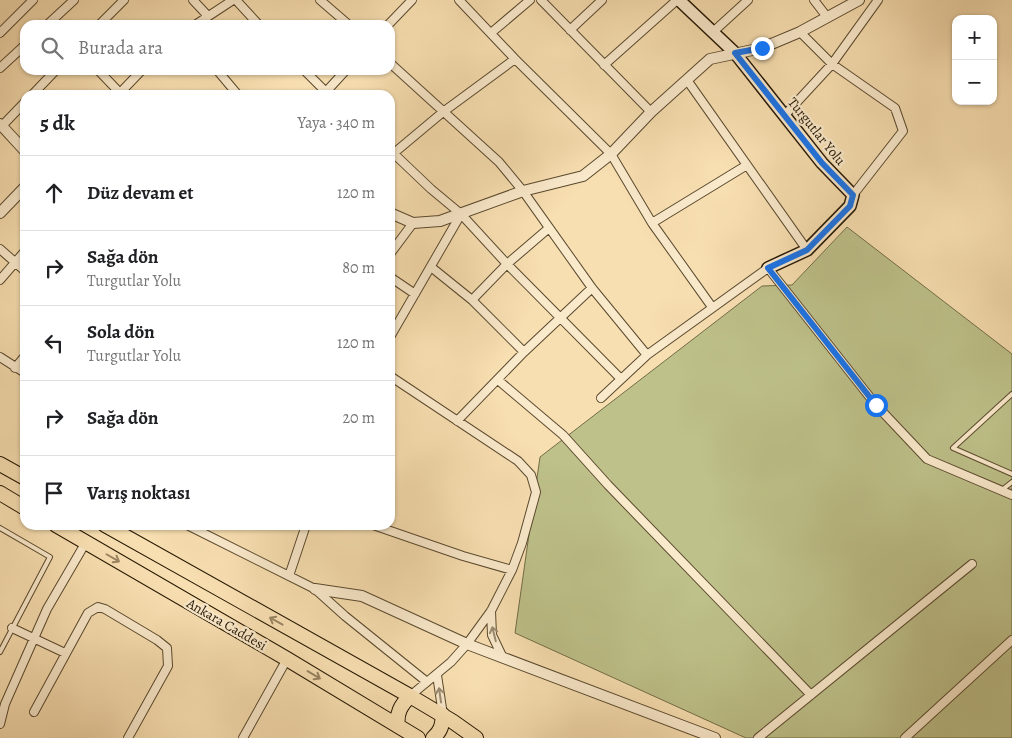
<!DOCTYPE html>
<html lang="tr">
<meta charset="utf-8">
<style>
:root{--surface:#fff;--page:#f6f6f6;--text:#202124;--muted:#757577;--line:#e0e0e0}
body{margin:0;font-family:Alegreya,serif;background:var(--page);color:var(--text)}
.controls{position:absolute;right:15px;top:15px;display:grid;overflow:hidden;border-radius:10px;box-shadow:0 1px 4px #0004}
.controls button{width:45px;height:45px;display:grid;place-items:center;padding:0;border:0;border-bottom:1px solid var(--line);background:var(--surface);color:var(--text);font:25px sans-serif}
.stop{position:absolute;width:15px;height:15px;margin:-11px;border:4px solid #1a73e8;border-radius:50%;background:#fff}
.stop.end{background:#1a73e8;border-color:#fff;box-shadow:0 1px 5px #0008}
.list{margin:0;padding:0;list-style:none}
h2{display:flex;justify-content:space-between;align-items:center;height:65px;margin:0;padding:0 20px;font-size:21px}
h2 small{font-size:16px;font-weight:400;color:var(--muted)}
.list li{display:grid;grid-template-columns:32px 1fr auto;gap:15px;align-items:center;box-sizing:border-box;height:75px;padding:0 20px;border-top:1px solid var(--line)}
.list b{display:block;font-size:19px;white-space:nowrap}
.list p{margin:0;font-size:16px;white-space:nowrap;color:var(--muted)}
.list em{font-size:16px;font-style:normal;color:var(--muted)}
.icon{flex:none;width:28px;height:28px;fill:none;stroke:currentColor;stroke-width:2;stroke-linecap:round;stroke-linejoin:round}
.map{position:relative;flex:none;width:1012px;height:738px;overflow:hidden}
.search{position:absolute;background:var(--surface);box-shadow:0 1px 4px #0004;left:20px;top:20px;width:375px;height:55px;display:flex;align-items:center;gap:12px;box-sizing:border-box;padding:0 18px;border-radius:15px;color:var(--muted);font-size:19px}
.panel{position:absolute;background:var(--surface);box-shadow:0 1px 4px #0004;left:20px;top:90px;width:375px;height:440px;border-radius:15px}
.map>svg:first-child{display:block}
.green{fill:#bec18a;stroke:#726c46}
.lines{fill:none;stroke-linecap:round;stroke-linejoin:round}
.service-casing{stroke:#5a492e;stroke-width:6}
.minor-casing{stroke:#5a492e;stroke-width:10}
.tertiary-casing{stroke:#5a492e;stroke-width:12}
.secondary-casing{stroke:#261703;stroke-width:14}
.trunk-casing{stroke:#261703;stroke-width:16}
.service{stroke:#faeacc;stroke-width:4}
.minor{stroke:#faeacc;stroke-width:8}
.tertiary{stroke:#faeacc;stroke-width:10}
.secondary{stroke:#faeacc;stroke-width:11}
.trunk{stroke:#f8dfb1;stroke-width:14}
.oneway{stroke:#9a8563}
.oneway2{stroke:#9b8b72}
.route{stroke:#1a73e8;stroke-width:6}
.labels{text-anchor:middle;stroke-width:4.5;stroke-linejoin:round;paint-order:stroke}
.street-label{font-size:14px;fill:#261703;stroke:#faeacc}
</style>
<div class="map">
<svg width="1012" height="738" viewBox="0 0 1012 738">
<rect width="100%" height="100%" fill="#f8dfb1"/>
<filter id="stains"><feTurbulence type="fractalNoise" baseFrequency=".004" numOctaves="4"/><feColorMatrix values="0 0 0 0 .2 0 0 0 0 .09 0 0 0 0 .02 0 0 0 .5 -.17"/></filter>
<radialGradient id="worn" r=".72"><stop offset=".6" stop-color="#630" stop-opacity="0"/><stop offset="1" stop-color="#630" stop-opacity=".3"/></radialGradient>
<path class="green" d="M847,227L1012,354V738H746L515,633L540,457L762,286L792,285Z"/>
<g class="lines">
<g class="service-casing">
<path id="service" d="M1012,394L953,448L1012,474
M1002,490L1012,482
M0,528L50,557L0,652"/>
</g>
<g class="minor-casing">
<path id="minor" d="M193,0L208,16
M236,0L259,25
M320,0L349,25
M459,0L515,59L611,154L652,223L712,307
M541,0L651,112
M814,0L827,17
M47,25L74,0
M99,25L124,0
M195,25L233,0
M388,25L412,0
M570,30L602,0
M713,32L748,0
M800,32L832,64L895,108L903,131L853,195
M0,33L33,0
M491,33L530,0
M390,63L499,162L523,191L592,288L647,355
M604,65L677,0
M0,68L25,45
M98,70L120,93
M217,70L238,95
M304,70L329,95
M687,80L807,250
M324,94L346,70
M32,95L56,70
M118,95L142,70
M784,116L832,64L878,0
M2,126L25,102
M390,150L431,189L461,214L390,337
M394,153L443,112L515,59
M461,214L507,264L620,378
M652,223L747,165
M0,249L25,271
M390,254L413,223
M431,267L472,300L524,352
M390,277L415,294
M0,280L25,251
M472,300L507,264L549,228
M0,357L25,373
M15,368L25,356
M390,376L518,461L531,475L536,492L522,543L512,570L491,611L467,644L451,662L410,696
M498,380L563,435L608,485L811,695
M601,398L647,355L768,268L876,405L927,459L1012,495
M457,421L524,352L592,288
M187,525L315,589L345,616L427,682
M373,525L463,556L512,570
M289,576L306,525
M491,611L492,635L502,656
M12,628L65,653
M437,675L443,715
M34,712L88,613L98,607L105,609L157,640L167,648L168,666L128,738
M0,724L5,704L47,609L86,542
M243,738L287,659
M758,738L972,564
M905,738L1012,640"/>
</g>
<g class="tertiary-casing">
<path id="tertiary" d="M0,124L25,151
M0,213L25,187
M390,213L413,223L440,221L523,191L583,176L611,154L651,112L710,59L762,48L800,32L859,0
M315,589L362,596L467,644L715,738"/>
</g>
<g class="secondary-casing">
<path id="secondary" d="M679,0L735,53L822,163L853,195L850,206L807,250L768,268"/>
</g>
<g class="trunk-casing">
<path id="trunk" d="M0,464L25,478
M0,493L25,508
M56,525L287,659L418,738
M105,525L410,696
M398,726C396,713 401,705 410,696L452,721L476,738
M433,738C441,731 442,726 443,715"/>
</g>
<use href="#service" class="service"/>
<use href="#minor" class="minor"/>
<use href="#tertiary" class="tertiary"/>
<use href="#secondary" class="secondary"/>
<use href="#trunk" class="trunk"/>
</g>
<defs><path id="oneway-shaft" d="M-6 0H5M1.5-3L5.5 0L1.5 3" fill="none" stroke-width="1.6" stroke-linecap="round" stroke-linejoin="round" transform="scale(1.25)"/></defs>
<g class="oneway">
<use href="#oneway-shaft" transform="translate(113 558) rotate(30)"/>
<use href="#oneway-shaft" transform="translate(276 621) rotate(-151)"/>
<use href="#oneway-shaft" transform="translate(314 675) rotate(31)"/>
</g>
<g class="oneway2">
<use href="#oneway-shaft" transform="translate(494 634) rotate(-104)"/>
<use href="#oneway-shaft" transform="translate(440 695) rotate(-98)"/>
</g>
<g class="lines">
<path class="route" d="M762,48L735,53L822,163L853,195L850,206L807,250L768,268L876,405"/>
</g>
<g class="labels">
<g class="street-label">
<text transform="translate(817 131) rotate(51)" y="5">Turgutlar Yolu</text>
<text transform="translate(227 624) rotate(30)" y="5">Ankara Caddesi</text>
</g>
</g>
<rect width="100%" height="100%" filter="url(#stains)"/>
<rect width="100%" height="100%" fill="url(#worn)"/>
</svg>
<div class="controls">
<button>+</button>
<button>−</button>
</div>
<div class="stop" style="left:876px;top:405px"></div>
<div class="stop end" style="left:762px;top:48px"></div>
<div class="search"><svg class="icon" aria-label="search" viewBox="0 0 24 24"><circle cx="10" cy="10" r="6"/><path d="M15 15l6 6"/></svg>Burada ara</div>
<section class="panel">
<h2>5 dk<small>Yaya · 340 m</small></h2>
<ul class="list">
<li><svg class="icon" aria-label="ahead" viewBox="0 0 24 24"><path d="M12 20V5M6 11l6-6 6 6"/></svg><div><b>Düz devam et</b></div><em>120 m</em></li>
<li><svg class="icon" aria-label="right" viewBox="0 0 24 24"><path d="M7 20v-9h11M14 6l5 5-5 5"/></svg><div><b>Sağa dön</b><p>Turgutlar Yolu</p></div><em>80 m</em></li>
<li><svg class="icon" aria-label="left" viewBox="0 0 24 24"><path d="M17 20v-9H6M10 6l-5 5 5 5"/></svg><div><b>Sola dön</b><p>Turgutlar Yolu</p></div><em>120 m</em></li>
<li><svg class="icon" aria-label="right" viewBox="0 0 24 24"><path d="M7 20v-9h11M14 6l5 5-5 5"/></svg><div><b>Sağa dön</b></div><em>20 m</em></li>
<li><svg class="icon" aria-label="arrive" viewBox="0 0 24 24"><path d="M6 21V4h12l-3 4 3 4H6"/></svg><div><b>Varış noktası</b></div></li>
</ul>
</section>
</div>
